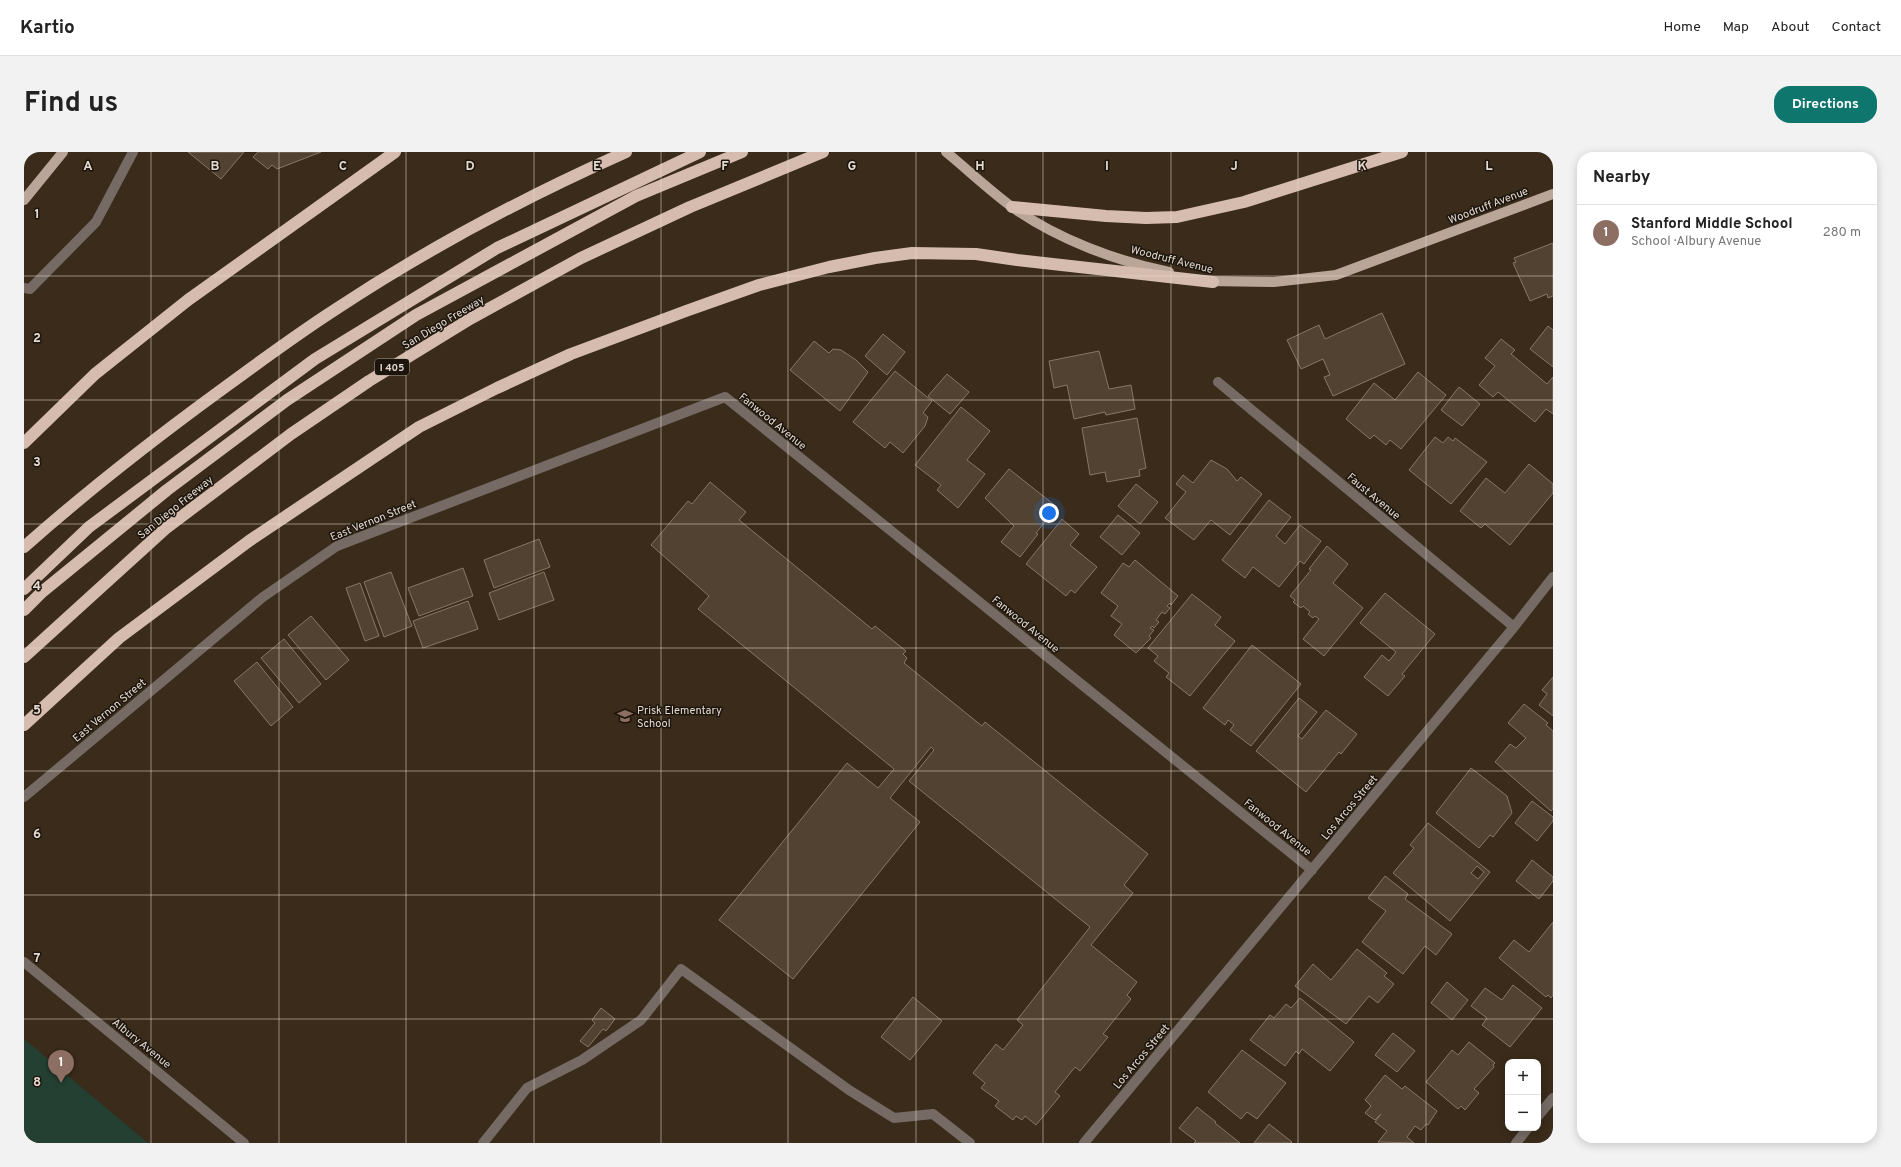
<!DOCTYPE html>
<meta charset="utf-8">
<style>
:root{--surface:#fff;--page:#f2f2f2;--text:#222;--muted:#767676;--line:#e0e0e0;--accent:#0f766e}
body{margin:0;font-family:Overpass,sans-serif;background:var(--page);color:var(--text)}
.controls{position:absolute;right:12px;bottom:12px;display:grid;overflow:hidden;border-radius:8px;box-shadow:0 2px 10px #0003}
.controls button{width:36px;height:36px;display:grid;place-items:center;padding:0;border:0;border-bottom:1px solid var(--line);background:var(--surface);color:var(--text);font:20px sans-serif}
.you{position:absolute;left:1025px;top:361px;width:14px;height:14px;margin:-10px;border:3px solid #fff;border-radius:50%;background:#1a73e8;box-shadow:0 0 0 6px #1a73e833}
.badge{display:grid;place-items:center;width:26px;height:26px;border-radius:50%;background:var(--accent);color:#fff;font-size:13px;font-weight:700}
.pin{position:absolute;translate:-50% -33px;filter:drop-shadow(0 1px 2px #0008)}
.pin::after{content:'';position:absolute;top:21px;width:14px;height:12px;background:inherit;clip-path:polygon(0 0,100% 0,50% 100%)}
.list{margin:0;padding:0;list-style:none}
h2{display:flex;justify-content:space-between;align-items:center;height:52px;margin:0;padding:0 16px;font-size:17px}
h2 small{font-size:13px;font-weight:400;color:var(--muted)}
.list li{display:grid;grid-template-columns:26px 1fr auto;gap:12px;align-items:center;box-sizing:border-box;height:56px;padding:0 16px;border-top:1px solid var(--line)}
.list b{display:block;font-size:15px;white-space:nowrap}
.list p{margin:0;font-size:13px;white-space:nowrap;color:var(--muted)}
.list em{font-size:13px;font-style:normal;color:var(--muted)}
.map{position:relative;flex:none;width:1529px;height:991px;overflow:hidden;border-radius:16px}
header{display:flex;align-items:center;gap:24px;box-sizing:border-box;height:56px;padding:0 20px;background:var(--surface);border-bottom:1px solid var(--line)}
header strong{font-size:19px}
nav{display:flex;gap:22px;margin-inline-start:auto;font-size:14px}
.intro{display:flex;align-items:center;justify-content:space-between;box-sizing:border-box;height:96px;padding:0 24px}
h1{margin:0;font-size:28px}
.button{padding:10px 18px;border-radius:16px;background:var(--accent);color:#fff;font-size:14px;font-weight:700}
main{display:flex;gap:24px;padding:0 24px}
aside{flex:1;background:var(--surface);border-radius:16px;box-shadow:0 2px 10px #0003}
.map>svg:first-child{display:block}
.green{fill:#244032}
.building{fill:#524231;stroke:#897764;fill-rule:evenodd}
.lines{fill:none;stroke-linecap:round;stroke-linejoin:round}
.minor{stroke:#756a64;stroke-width:10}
.major{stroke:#baa599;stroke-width:10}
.highway{stroke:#d6bcae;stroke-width:12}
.grid{fill:none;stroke:#e4dad0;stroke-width:1;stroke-opacity:0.55}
.labels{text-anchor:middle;stroke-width:3;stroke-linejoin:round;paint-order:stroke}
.shield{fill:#1c150e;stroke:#a89f96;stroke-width:1}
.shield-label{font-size:10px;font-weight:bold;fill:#e4dad0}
.street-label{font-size:11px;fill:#e4dad0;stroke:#1c150e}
.poi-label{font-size:11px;fill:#e4dad0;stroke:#1c150e;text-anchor:start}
.grid-label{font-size:13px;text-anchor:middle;font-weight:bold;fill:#e4dad0;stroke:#1c150e;stroke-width:3;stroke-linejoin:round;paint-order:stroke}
</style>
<header>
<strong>Kartio</strong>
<nav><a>Home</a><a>Map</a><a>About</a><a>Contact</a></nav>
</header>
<div class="intro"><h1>Find us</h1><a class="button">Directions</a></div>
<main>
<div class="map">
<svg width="1529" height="991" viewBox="0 0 1529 991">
<rect width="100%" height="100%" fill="#3a2b1a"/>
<path class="green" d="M0,887L124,991H0Z"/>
<path class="building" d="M164,0H220L197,27Z
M234,0H297L253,17L248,13L244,17L229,5Z
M1529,91V144L1524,146L1523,142L1506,149L1489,111L1492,110L1490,106Z
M1358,161L1381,212L1309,244L1300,225L1306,223L1299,207L1277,217L1263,188L1295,173L1301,187Z
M1524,174L1529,178V215L1506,197Z
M859,182L881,200L863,223L841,204Z
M1477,187L1491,198L1487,202L1523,232L1529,225V262L1522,257L1511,270L1474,240L1469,245L1455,233L1471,214L1461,206Z
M790,189L805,201L809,197L817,198L832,208L844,220L816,259L766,218Z
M1075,199L1085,237L1107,233L1111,257L1082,263L1081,260L1050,267L1043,233L1030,236L1025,209Z
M871,219L908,249L899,261L904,265L901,274L879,301L866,290L861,296L829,270Z
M1394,220L1422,243L1377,297L1366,288L1362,293L1350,283L1346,287L1322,267L1350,231L1371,248Z
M923,222L945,240L926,262L904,244Z
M1435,235L1456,252L1438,274L1417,258Z
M937,255L966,279L943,308L961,322L934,356L913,338L917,333L891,313Z
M1113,266L1122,316L1115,318L1116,324L1083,330L1081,320L1066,323L1058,276Z
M1411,285L1419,291L1424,285L1429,289L1431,286L1463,310L1427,352L1385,318Z
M1187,308L1203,317L1213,329L1217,325L1238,342L1206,383L1187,368L1170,388L1141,366L1162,340L1152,332L1159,323L1169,331Z
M1505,312L1529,332V341L1486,393L1461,372L1457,376L1436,359L1462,326L1481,341Z
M985,317L1033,355L1012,381L1014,382L996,405L977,390L990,374L961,346Z
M686,330L722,360L715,368L848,477L851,474L882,499L879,502L883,506L880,511L958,574L961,570L1124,702L1100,733L1109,741L1067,793L1113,830L1103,843L1107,847L1079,882L1084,885L1056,919L1051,915L1031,940L1036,944L1012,973L1001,964L998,968L992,964L989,968L971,954L975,949L957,936L961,931L949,921L972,892L979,898L999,873L993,868L1066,775L885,629L910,598L907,595L866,646L896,670L769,827L695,768L823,611L854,636L870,617L674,457L685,444L627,393L664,349L668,352Z
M1112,332L1134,350L1116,372L1094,354Z
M1245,348L1267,365L1252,384L1261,392L1276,373L1297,389L1280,412L1276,409L1255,435L1229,415L1221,426L1198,408Z
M1094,363L1116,381L1098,403L1076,385Z
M1038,367L1055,382L1046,393L1073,415L1051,441L1047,438L1042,444L1002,412Z
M515,387L526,415L470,436L460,408Z
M1303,394L1324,412L1309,431L1339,456L1300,504L1279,487L1295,467L1291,464L1289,466L1284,462L1286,460L1279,454L1277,456L1269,450L1271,448L1266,444L1287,418L1285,417Z
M1111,408L1154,444L1147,453L1146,451L1143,454L1146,456L1141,462L1138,460L1132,468L1135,470L1130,476L1128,474L1126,476L1130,478L1125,484L1127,486L1112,501L1090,483L1098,472L1087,464L1094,454L1077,441L1099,411L1105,415Z
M439,416L449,444L395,464L384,436Z
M367,420L388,474L360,485L340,430Z
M520,420L530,448L475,468L465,441Z
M336,431L355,484L341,489L322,436Z
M1361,441L1411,482L1378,522L1381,524L1364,544L1340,525L1358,503L1365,509L1372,500L1336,471Z
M1168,442L1197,465L1191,473L1211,489L1166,544L1142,525L1145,521L1130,509L1134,504L1124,496Z
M444,449L454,477L399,496L389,469Z
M287,464L325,508L302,528L264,483Z
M260,487L297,532L275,551L237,506Z
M1228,493L1277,532L1227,594L1206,578L1210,573L1204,568L1201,573L1179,556Z
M233,510L269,555L247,574L210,529Z
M1529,525V564L1515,553L1523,542L1518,538Z
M1275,546L1293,560L1274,584L1278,587L1302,558L1333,582L1317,602L1315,600L1282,640L1232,599Z
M1500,552L1524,571L1522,573L1529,579V657L1527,659L1471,610L1486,592L1492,596L1502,586L1484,571Z
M1447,616L1483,644L1488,661L1469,685L1466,683L1455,696L1412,661Z
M1508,649L1529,665V669L1513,689L1491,671Z
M1404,671L1466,720L1426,769L1369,721L1390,696L1386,693ZM1453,714L1460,720L1454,727L1447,721Z
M1508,708L1529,725V729L1515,747L1492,729Z
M1361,724L1384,742L1381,747L1428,782L1412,803L1401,794L1379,822L1338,790L1362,759L1344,746Z
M1529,770V843L1527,846L1524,843L1522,845L1475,806L1490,788L1505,800Z
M1333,797L1363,821L1360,824L1370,832L1354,851L1345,844L1322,872L1271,834L1289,812L1307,828Z
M1423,830L1444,848L1428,868L1407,851Z
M1489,833L1518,856L1486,895L1458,873L1463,866L1447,854L1461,836L1478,848Z
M889,845L918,869L886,908L857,885Z
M1276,846L1330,890L1306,919L1278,897L1275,902L1272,899L1261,914L1226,888L1246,863L1250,866L1262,852L1267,856Z
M577,856L591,867L582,879L579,877L564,895L556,889L571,871L568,868Z
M1369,881L1391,899L1373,920L1351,903Z
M1445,890L1471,911L1469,913L1470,915L1450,937L1455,941L1441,958L1437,954L1434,957L1402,930L1428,898L1434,903Z
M1218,898L1262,931L1233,967L1223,960L1217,967L1184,940Z
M1361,923L1378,937L1381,934L1413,959L1404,973L1402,972L1397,978L1391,974L1383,985L1390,991L1354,990L1363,979L1351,970L1357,962L1351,968L1341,961L1347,954L1341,948Z
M1173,955L1192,970L1191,971L1216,991H1170L1172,989L1155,976Z
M1245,972L1268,990L1267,991H1230Z"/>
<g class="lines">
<path class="minor" d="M0,136L6,137L72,70L109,0
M1194,230L1490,475
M0,645L239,445L313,394L701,245L1288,718
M0,810L220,991
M1514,964L1529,946
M459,991L503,936L558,908L617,868L657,817L825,938L870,966L909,962L946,991
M1060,991L1490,475L1529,425
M1492,991L1504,976"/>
<path class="major" d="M922,0C944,18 965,38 988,55C1033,87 1092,109 1145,120
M0,48L39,0
M1182,129L1250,130L1312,123L1529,42"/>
<path class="highway" d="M988,55L1082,64L1122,66L1153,65L1220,50L1378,0
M0,291L71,222L164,148L371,0
M0,395C62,340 126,290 193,241C231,213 269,185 309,159C401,98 501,45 602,0
M0,437L65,375L291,207L473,96L676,0
M0,458L18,440L143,338L263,248L392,163L612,44L718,0
M0,505L141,377L267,282L345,229L446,167L557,106L666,55L799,0
M0,573L95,486L225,389L395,275L473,236L547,202L662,159L735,133L805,115L851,106L888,101L952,102L993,108L1189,130"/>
</g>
<path class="grid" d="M127,0V991M255,0V991M382,0V991M510,0V991M637,0V991M764,0V991M892,0V991M1019,0V991M1147,0V991M1274,0V991M1402,0V991M0,124H1529M0,248H1529M0,372H1529M0,496H1529M0,619H1529M0,743H1529M0,867H1529"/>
<defs>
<g id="school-bare" transform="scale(1.2)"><path d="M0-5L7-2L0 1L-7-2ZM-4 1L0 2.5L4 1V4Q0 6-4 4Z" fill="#8d6e63" stroke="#1c150e" stroke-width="2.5" paint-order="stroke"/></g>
</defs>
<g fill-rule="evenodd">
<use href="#school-bare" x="601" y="564"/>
</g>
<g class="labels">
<rect class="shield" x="351" y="207" width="34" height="16" rx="3"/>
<g class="shield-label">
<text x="368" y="219">I 405</text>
</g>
<g class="street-label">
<text transform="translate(1464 53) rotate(-21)" y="4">Woodruff Avenue</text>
<text transform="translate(1148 107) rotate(14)" y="4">Woodruff Avenue</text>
<text transform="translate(419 170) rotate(-31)" y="4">San Diego Freeway</text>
<text transform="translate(749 269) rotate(39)" y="4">Fanwood Avenue</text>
<text transform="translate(1350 344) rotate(40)" y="4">Faust Avenue</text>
<text transform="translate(151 355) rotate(-39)" y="4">San Diego Freeway</text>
<text transform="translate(349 368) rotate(-22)" y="4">East Vernon Street</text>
<text transform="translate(1002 472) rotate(39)" y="4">Fanwood Avenue</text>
<text transform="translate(85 558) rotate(-40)" y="4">East Vernon Street</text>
<text transform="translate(1325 655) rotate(-50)" y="4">Los Arcos Street</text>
<text transform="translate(1254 675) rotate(39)" y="4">Fanwood Avenue</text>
<text transform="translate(118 891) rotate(39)" y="4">Albury Avenue</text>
<text transform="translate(1117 904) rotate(-50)" y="4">Los Arcos Street</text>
</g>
<g class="poi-label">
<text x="613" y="562">Prisk Elementary<tspan x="613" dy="13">School</tspan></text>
</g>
</g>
<g class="grid-label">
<text x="64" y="18">A</text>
<text x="191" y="18">B</text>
<text x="319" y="18">C</text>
<text x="446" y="18">D</text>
<text x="573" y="18">E</text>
<text x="701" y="18">F</text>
<text x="828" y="18">G</text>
<text x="956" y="18">H</text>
<text x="1083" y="18">I</text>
<text x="1210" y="18">J</text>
<text x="1338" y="18">K</text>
<text x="1465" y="18">L</text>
<text x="13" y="66">1</text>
<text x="13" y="190">2</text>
<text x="13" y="314">3</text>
<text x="13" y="438">4</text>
<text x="13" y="562">5</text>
<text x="13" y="686">6</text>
<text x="13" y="810">7</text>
<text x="13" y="934">8</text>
</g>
</svg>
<div class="controls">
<button>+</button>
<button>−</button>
</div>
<div class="you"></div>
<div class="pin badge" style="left:37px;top:931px;background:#8d6e63">1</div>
</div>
<aside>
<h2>Nearby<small></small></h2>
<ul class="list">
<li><span class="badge" style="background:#8d6e63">1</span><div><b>Stanford Middle School</b><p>School · Albury Avenue</p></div><em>280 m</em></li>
</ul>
</aside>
</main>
